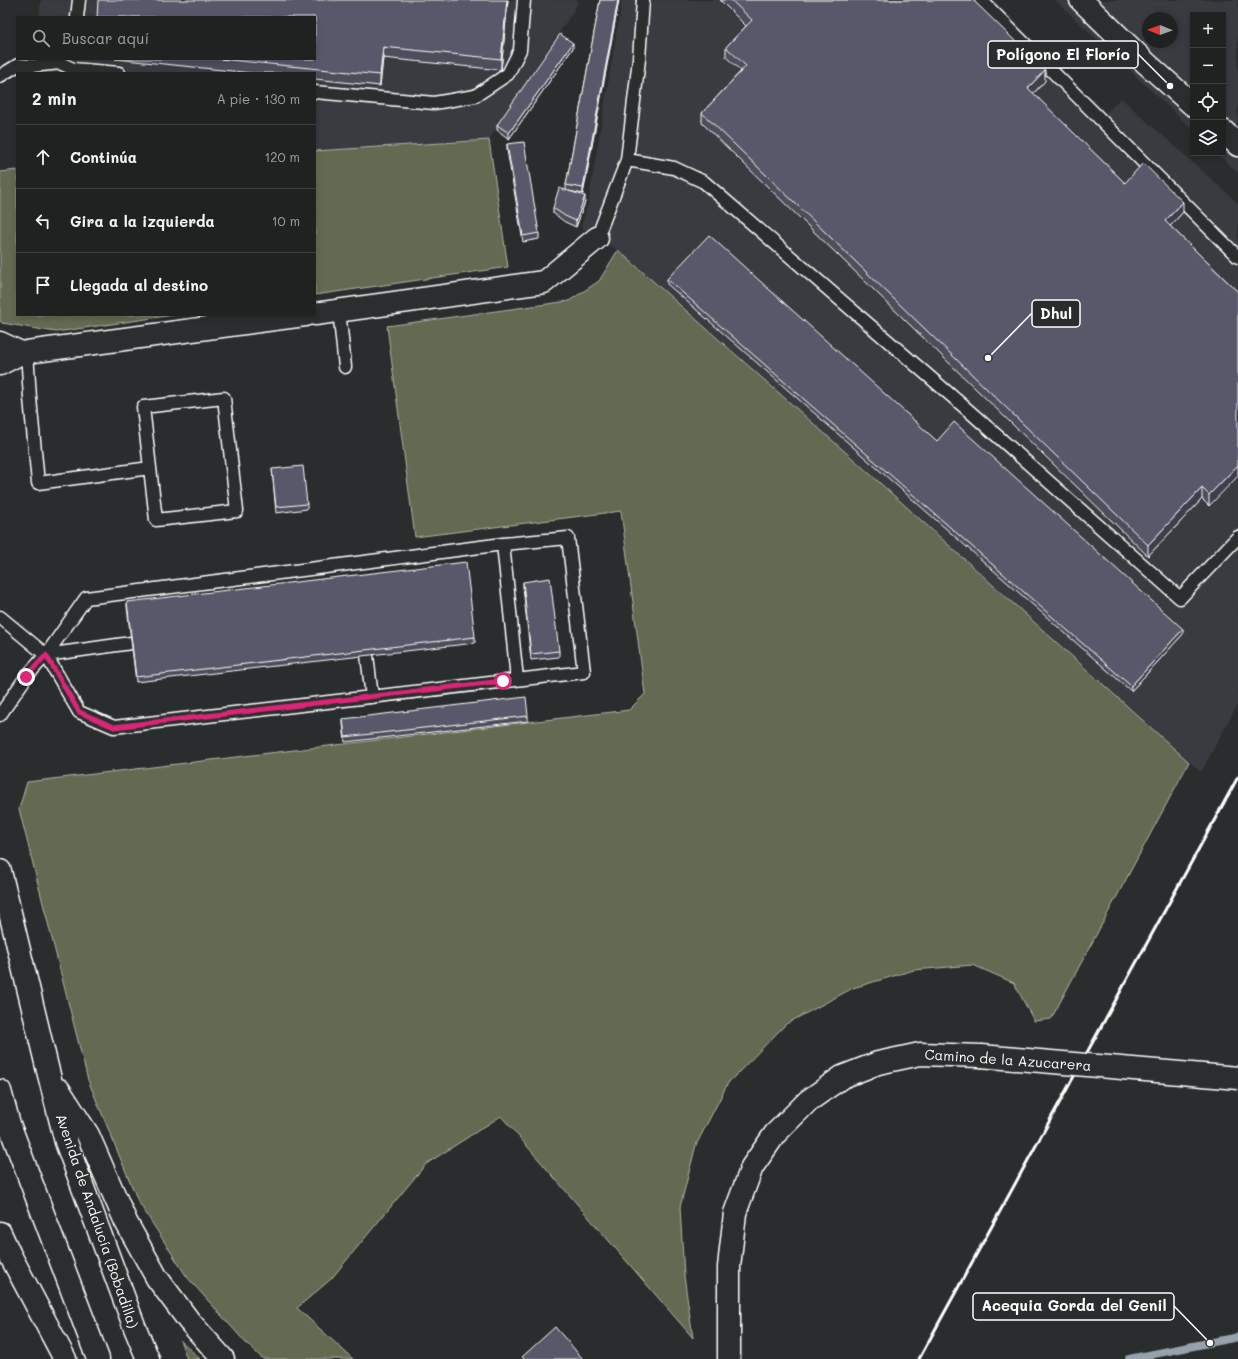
<!DOCTYPE html>
<html lang="es">
<meta charset="utf-8">
<style>
:root{--surface:#202222;--page:#282a2a;--text:#f1f3f6;--muted:#a2a4a5;--line:#3d3f40}
body{margin:0;font-family:Mali,sans-serif;background:var(--page);color:var(--text)}
.controls{position:absolute;right:12px;top:12px;display:grid;overflow:hidden;border-radius:0px;box-shadow:0 2px 6px #0003}
.controls button{width:36px;height:36px;display:grid;place-items:center;padding:0;border:0;border-bottom:1px solid var(--line);background:var(--surface);color:var(--text);font:20px sans-serif}
.compass{position:absolute;left:1142px;top:12px;width:36px;height:36px;border-radius:50%;background:var(--surface);box-shadow:0 2px 6px #0003;rotate:271deg}
.stop{position:absolute;width:12px;height:12px;margin:-9px;border:3px solid #db2777;border-radius:50%;background:#fff}
.stop.end{background:#db2777;border-color:#fff;box-shadow:0 1px 4px #0008}
.list{margin:0;padding:0;list-style:none}
h2{display:flex;justify-content:space-between;align-items:center;height:52px;margin:0;padding:0 16px;font-size:17px}
h2 small{font-size:13px;font-weight:400;color:var(--muted)}
.list li{display:grid;grid-template-columns:26px 1fr auto;gap:12px;align-items:center;box-sizing:border-box;height:64px;padding:0 16px;border-top:1px solid var(--line)}
.list b{display:block;font-size:15px;white-space:nowrap}
.list em{font-size:13px;font-style:normal;color:var(--muted)}
.icon{flex:none;width:22px;height:22px;fill:none;stroke:currentColor;stroke-width:2;stroke-linecap:round;stroke-linejoin:round}
.map{position:relative;flex:none;width:1238px;height:1359px;overflow:hidden}
.search{position:absolute;background:var(--surface);box-shadow:0 2px 6px #0003;left:16px;top:16px;width:300px;height:44px;display:flex;align-items:center;gap:10px;box-sizing:border-box;padding:0 14px;border-radius:0px;color:var(--muted);font-size:15px}
.panel{position:absolute;background:var(--surface);box-shadow:0 2px 6px #0003;left:16px;top:72px;width:300px;height:244px;border-radius:0px}
.map>svg:first-child{display:block}
.built{fill:#383a40;fill-rule:evenodd}
.green{fill:#626b51;stroke:#b0b5a8}
.lines{fill:none;stroke-linecap:round;stroke-linejoin:round}
.stream{stroke:#97a3ac;stroke-width:8}
.service-casing{stroke:#fff;stroke-width:15}
.minor-casing{stroke:#fff;stroke-width:25}
.tertiary-casing{stroke:#fff;stroke-width:25}
.trunk-casing{stroke:#fff;stroke-width:25}
.service{stroke:#2a2d2e;stroke-width:12}
.minor{stroke:#2a2d2e;stroke-width:22}
.tertiary{stroke:#2a2d2e;stroke-width:22}
.trunk{stroke:#2a2d2e;stroke-width:22}
.rail{stroke:#fff;stroke-width:3}
.tertiary-bridge-casing{stroke:#fff;stroke-width:25;stroke-linecap:butt}
.tertiary-bridge{stroke:#2a2d2e;stroke-width:22}
.wall{fill:#4d4d5c;stroke:#fff}
.shaded-wall{fill:#3e3e4b;stroke:#fff}
.building{fill:#59596b;stroke:#fff}
.route{stroke:#db2777;stroke-width:5}
.labels{text-anchor:middle;stroke-width:3;stroke-linejoin:round;paint-order:stroke}
.street-label{font-size:14px;fill:#fff;stroke:#2a2d2e}
.leader{fill:none;stroke:#fff;stroke-width:1.5}
.callout-dot{fill:#fff;stroke:#2a2d2e;stroke-width:1.5}
.callout{fill:#2a2d2e;stroke:#fff;stroke-width:1.5}
.callout-label{font-size:15px;text-anchor:middle;font-weight:bold;fill:#fff}
</style>
<div class="map">
<svg width="1238" height="1359" viewBox="0 0 1238 1359">
<rect width="100%" height="100%" fill="#2a2d2e"/>
<filter id="ink" filterUnits="userSpaceOnUse"><feTurbulence type="fractalNoise" baseFrequency=".025" numOctaves="2"/><feDisplacementMap in="SourceGraphic" scale="8" xChannelSelector="R" yChannelSelector="G"/><feConvolveMatrix kernelMatrix="1 2 1 2 8 2 1 2 1" color-interpolation-filters="sRGB"/></filter>
<g filter="url(#ink)">
<path class="built" d="M41,0H579L574,10L489,140L315,151V73H31L33,59H315V17H39Z
M622,0H994L1106,113L1121,98L1238,203V704L1201,772L860,465L618,250L597,238L581,227L588,204Z
M1055,0H1238V173L1217,153H1223V15H1193V130ZM1148,18H1172V42H1148Z"/>
<path class="green" d="M489,140L508,267L315,295V151Z
M17,170V315H174L56,332L2,323L0,321V172Z
M618,250L860,465L1189,762L1051,1019L1034,1021L1014,983L973,965L914,970L853,988L786,1024L728,1083L696,1145L680,1207L684,1276L693,1338L501,1116L426,1164L331,1279L297,1308L353,1359H263L246,1343L187,1277L138,1201L88,1080L19,809L27,782L629,710L645,694L621,511L415,537L387,326L569,301L599,281Z
M180,1340L200,1359H187Z"/>
<g class="lines">
<path class="stream" d="M1129,1359L1238,1337"/>
<g class="service-casing">
<path id="service" d="M981,0L1238,257
M77,17L79,0
M0,76L18,65L32,66L60,63L73,69L119,73
M315,92L434,103L475,96L508,74L520,50L524,0
M627,160L674,168L704,182L969,411L1180,598L1238,537
M597,238L627,160L639,59L643,0
M339,310L345,367
M27,352L30,398L38,483L150,468
M224,398L237,511L156,520L143,407Z
M0,617L46,655L26,677L0,715
M46,655L79,712L114,727L584,672L568,538L503,544L517,679
M46,655L86,598L503,544
M46,655L131,643
M367,655L372,697"/>
</g>
<g class="minor-casing">
<path id="minor" d="M1081,0L1146,63L1193,105
M1223,131L1238,145
M315,314L544,282L597,238
M0,343L21,353
M0,364L21,353L27,352L305,315"/>
</g>
<g class="tertiary-casing">
<path id="tertiary" d="M729,1359V1267L735,1213L752,1167L775,1134L808,1101L842,1077L878,1063L920,1054L981,1056"/>
</g>
<g class="trunk-casing">
<path id="trunk" d="M0,871L48,1071L66,1142L135,1328L148,1359
M59,1090L88,1135L126,1222L157,1278L189,1321L223,1359
M0,1091L9,1124L98,1359
M0,1233L10,1255L65,1359"/>
</g>
<use href="#service" class="service"/>
<use href="#minor" class="minor"/>
<use href="#tertiary" class="tertiary"/>
<use href="#trunk" class="trunk"/>
<path class="rail" d="M919,1359L1238,777"/>
<g class="tertiary-bridge-casing">
<path id="tertiary-bridge" d="M981,1056L1238,1078"/>
</g>
<use href="#tertiary-bridge" class="tertiary-bridge"/>
</g>
<path class="wall" d="M508,0L501,70L383,58L380,86L315,79V73H252L115,59H315Z
M600,0H619L583,194L569,191L585,202L576,227L565,222L553,213V208L566,190V185Z
M720,0H973L1045,81L1033,94L1125,183L1183,212L1170,226L1238,292L1209,506L1202,499L1148,556L702,123V113L741,71L726,57V47L746,26Z
M573,48L509,139L497,130V125Z
M507,144L539,233V239L523,242L507,150Z
M667,279L937,441L1183,634L1131,691L667,284Z
M272,469L307,504V509L276,513Z
M523,582L559,651V657L531,660L523,587Z
M127,602L475,637V643L136,682L127,607Z
M528,716V721L345,742L343,724V719Z"/>
<path class="shaded-wall" d="M507,0H508L501,70V59Z
M618,0H619L583,194V188Z
M573,43V48L509,139V133Z
M383,47V58L380,86V75Z
M1045,70V81L1028,99V88Z
M585,196V202L576,227V221Z
M1183,202V212L1165,232V221Z
M1238,465V476L1209,506V495Z
M1202,488V499L1148,556V545Z
M1183,629V634L1131,691V686Z"/>
<path class="building" d="M98,0H507L501,59L383,47L380,75L219,59H315V17H97Z
M600,0H618L583,188L566,185Z
M731,0H973L1045,70L1028,88L1125,183L1143,163L1183,202L1165,221L1238,292V465L1209,495L1202,488L1148,545L702,113L746,66L726,47L752,20Z
M560,34L573,43L509,133L497,125Z
M524,142L539,233L523,236L507,144Z
M559,188L585,196L576,221L565,216L553,208Z
M709,235L937,441L954,422L1183,629L1131,686L667,279Z
M303,466L307,504L276,507L272,469Z
M466,562L475,637L136,677L127,602Z
M550,578L559,651L531,654L523,582Z
M526,697L528,716L345,737L343,719Z
M555,1327L583,1359H524L522,1357Z"/>
</g>
<g class="lines" filter="url(#ink)">
<path class="route" d="M26,677L46,655L79,712L114,727L503,681"/>
</g>
<g class="labels">
<g class="street-label">
<text transform="translate(1008 1060) rotate(4)" y="5">Camino de la Azucarera</text>
<text transform="translate(97 1221) rotate(71)" y="5">Avenida de Andalucía (Bobadilla)</text>
</g>
</g>
<path class="leader" d="M1170 86L1138 54M988 358L1032 313M1210 1343L1174 1306"/>
<g class="callout-dot">
<circle cx="1170" cy="86" r="4"/>
<circle cx="988" cy="358" r="4"/>
<circle cx="1210" cy="1343" r="4"/>
</g>
<g class="callout">
<rect x="988" y="41" width="150" height="27" rx="4"/>
<rect x="1032" y="300" width="48" height="27" rx="4"/>
<rect x="973" y="1293" width="201" height="27" rx="4"/>
</g>
<g class="callout-label">
<text x="1063" y="60">Polígono El Florío</text>
<text x="1056" y="319">Dhul</text>
<text x="1074" y="1311">Acequia Gorda del Genil</text>
</g>
</svg>
<div class="controls">
<button>+</button>
<button>−</button>
<button><svg class="icon" aria-label="locate" viewBox="0 0 24 24"><circle cx="12" cy="12" r="6"/><path d="M12 2v4M12 18v4M2 12h4M18 12h4"/></svg></button>
<button><svg class="icon" aria-label="layers" viewBox="0 0 24 24"><path d="M12 4l9 5-9 5-9-5zM3 14l9 5 9-5"/></svg></button>
</div>
<svg class="compass" viewBox="-18 -18 36 36"><path d="M0-13l5 13h-10z" fill="#e53935"/><path d="M0 13l5-13h-10z" fill="#a2a4a5"/></svg>
<div class="stop" style="left:503px;top:681px"></div>
<div class="stop end" style="left:26px;top:677px"></div>
<div class="search"><svg class="icon" aria-label="search" viewBox="0 0 24 24"><circle cx="10" cy="10" r="6"/><path d="M15 15l6 6"/></svg>Buscar aquí</div>
<section class="panel">
<h2>2 min<small>A pie · 130 m</small></h2>
<ul class="list">
<li><svg class="icon" aria-label="ahead" viewBox="0 0 24 24"><path d="M12 20V5M6 11l6-6 6 6"/></svg><div><b>Continúa</b></div><em>120 m</em></li>
<li><svg class="icon" aria-label="left" viewBox="0 0 24 24"><path d="M17 20v-9H6M10 6l-5 5 5 5"/></svg><div><b>Gira a la izquierda</b></div><em>10 m</em></li>
<li><svg class="icon" aria-label="arrive" viewBox="0 0 24 24"><path d="M6 21V4h12l-3 4 3 4H6"/></svg><div><b>Llegada al destino</b></div></li>
</ul>
</section>
</div>
